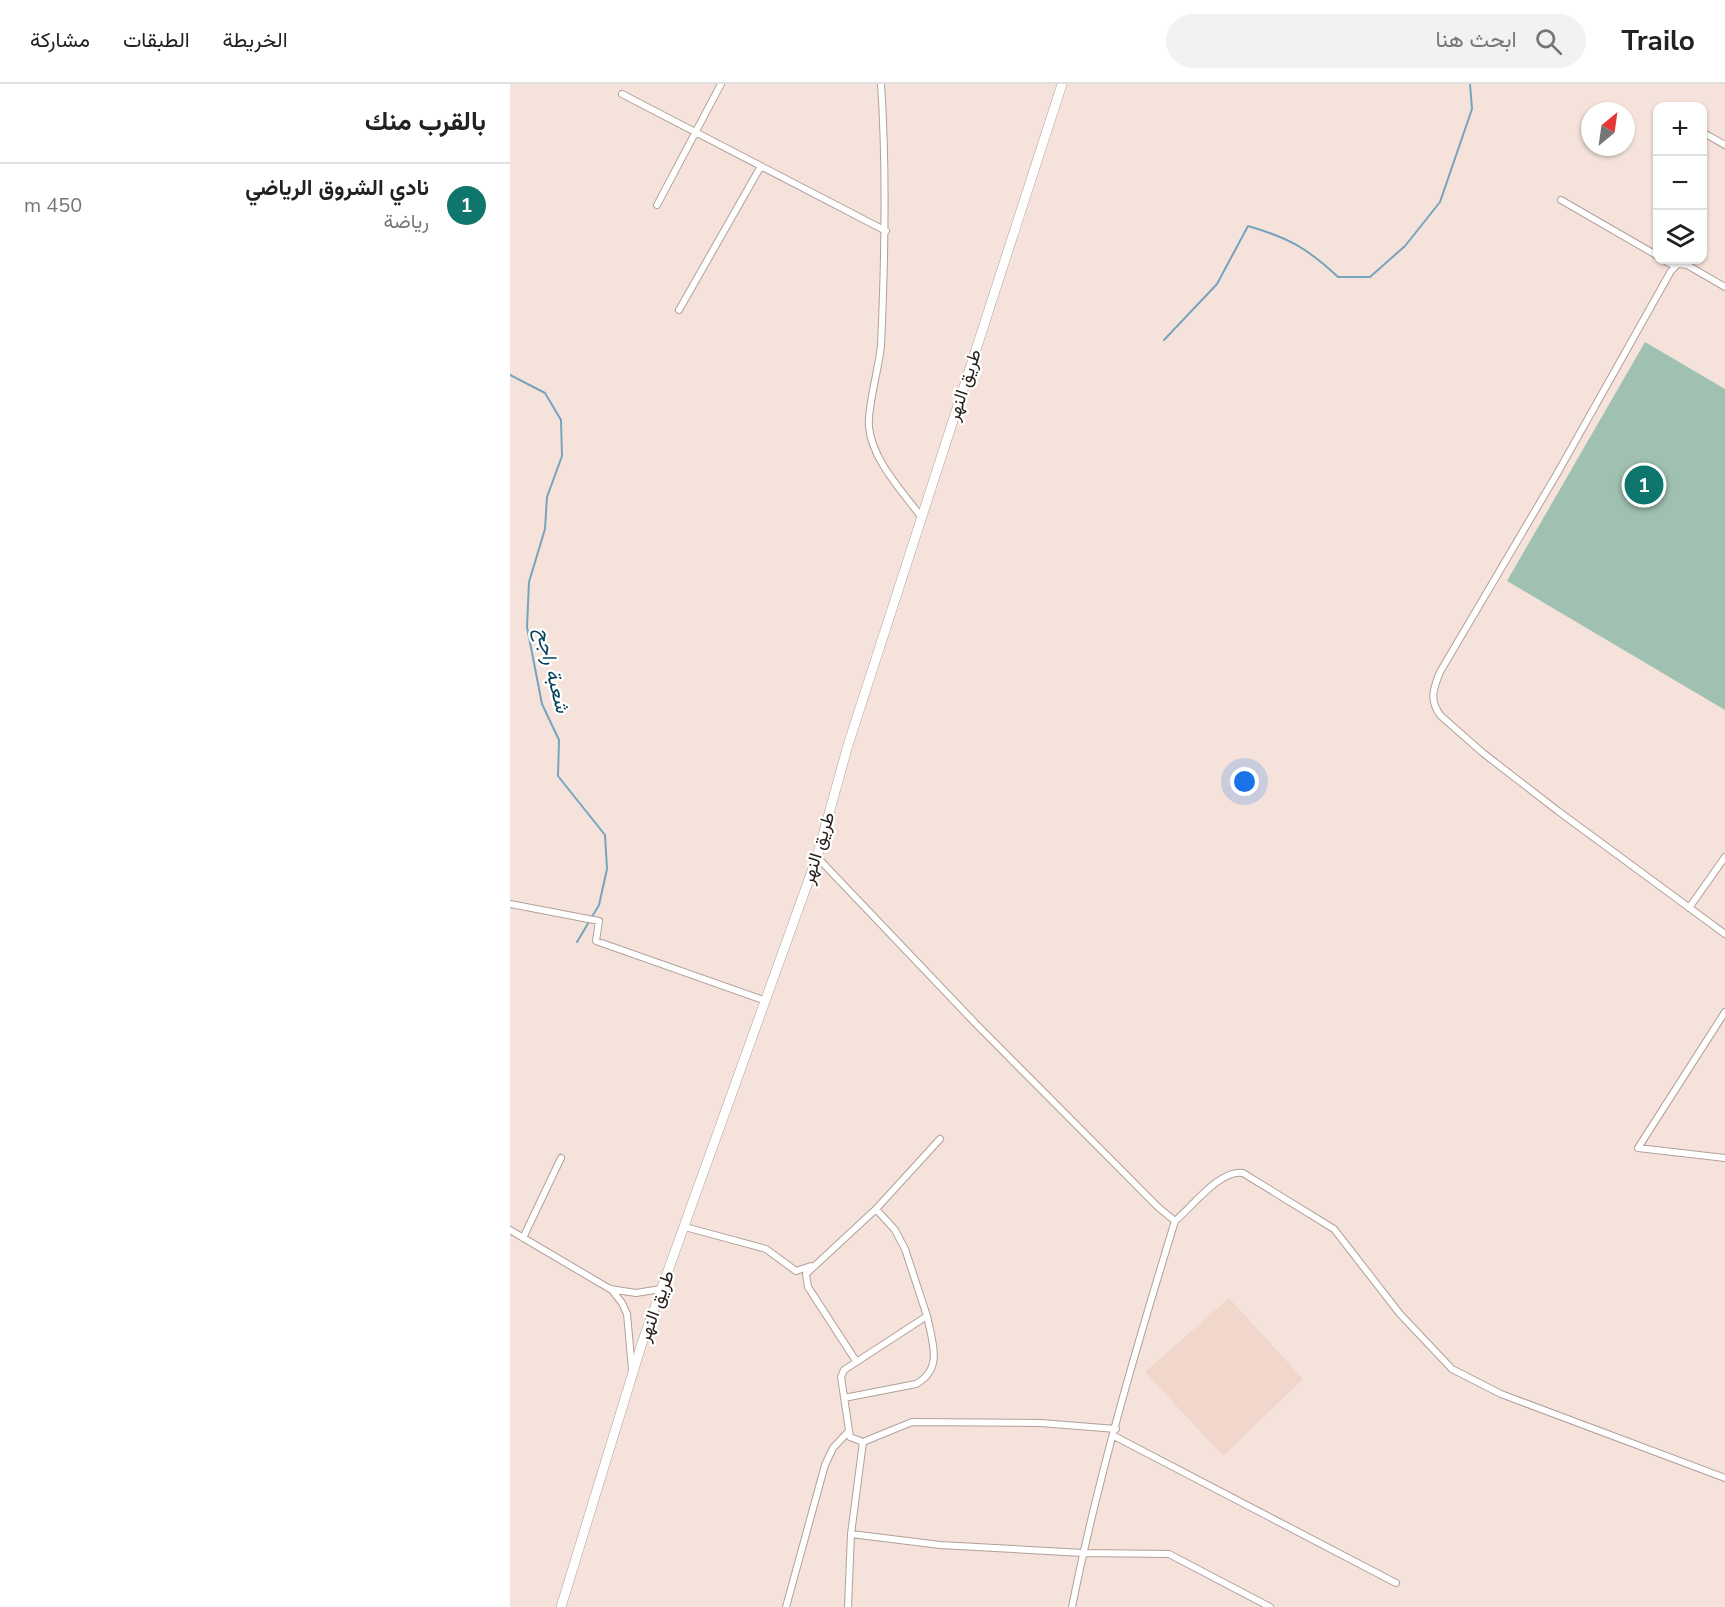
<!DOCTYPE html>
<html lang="ar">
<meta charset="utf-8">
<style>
:root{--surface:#fff;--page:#f2f2f2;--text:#222;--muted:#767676;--line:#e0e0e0;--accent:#0f766e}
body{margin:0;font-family:"Nunito Sans",Vazirmatn,sans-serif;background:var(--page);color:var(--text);direction:rtl}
.controls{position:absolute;right:18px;top:18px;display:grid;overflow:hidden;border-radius:12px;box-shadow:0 2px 4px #0004}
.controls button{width:54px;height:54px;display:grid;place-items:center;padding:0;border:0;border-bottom:2px solid var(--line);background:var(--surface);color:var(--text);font:30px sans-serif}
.compass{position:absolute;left:1071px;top:18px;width:54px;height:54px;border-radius:50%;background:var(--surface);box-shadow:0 2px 4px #0004;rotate:29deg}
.you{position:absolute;left:735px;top:698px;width:21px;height:21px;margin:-15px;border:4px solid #fff;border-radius:50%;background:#1a73e8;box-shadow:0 0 0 9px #1a73e833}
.badge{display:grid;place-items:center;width:39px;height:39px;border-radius:50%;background:var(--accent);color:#fff;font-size:20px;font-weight:700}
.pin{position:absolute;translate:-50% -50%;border:3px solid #fff;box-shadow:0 2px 6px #0006}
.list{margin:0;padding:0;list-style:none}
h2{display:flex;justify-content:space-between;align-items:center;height:78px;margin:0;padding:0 24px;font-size:26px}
h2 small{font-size:20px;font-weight:400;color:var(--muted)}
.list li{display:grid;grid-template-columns:39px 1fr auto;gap:18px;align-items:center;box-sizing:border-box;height:84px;padding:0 24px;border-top:2px solid var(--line)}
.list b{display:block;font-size:22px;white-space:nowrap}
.list p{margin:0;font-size:20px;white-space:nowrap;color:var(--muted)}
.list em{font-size:20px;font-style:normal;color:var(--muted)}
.icon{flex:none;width:33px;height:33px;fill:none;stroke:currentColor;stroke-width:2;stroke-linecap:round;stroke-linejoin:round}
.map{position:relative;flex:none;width:1215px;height:1523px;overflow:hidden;direction:ltr}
header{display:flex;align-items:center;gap:36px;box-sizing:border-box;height:84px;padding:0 30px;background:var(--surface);border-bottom:2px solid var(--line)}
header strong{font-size:28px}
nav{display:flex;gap:33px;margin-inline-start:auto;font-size:21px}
.search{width:420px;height:54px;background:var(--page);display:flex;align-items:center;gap:15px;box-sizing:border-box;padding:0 21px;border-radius:33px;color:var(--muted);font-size:22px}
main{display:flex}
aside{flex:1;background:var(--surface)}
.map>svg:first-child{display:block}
.built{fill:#f0d6cb}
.green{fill:#a0c1b1}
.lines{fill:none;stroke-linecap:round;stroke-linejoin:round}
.stream{stroke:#78a3be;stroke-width:2}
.street-casing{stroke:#b1a099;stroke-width:8}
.secondary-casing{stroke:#b1a099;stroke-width:10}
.street{stroke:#fff;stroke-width:6}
.secondary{stroke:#fff;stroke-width:9}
.labels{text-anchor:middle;stroke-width:4.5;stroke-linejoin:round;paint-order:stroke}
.street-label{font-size:18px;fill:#261f1c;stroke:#fff}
.water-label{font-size:20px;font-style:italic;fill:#06415d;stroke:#fff}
</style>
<header>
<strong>Trailo</strong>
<div class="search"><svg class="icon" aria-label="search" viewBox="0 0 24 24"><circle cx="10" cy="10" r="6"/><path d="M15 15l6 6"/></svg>ابحث هنا</div>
<nav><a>الخريطة</a><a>الطبقات</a><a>مشاركة</a></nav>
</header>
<main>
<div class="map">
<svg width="1215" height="1523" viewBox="0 0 1215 1523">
<rect width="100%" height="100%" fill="#f5e3db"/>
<path class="built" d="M719,1214L793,1295L713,1372L635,1288Z"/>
<path class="green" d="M1135,258L1215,305V626L997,497Z"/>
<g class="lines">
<path class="stream" d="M654,256L707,200L738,142C779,154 797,164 828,193H860L895,162L930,118L962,25L960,0
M0,291L35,309L51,336L52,372L37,413L35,445L19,498L17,543L32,620L49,656L48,692L95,751L97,785L89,821L67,858"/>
<g class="street-casing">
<path id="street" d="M371,0C377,88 375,174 371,261C369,285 357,323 359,343C362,376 393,408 412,434
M112,10L376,147
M1192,48L1215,61
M1051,116L1148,172
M147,121L211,0
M1153,176L1165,182
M1215,203L1177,181L1168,180L1161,187L1048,388L930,588C923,605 919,617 931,632L973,669L1048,727L1215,850
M169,226L251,82
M307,773L467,941L649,1124L665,1137C682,1123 710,1085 733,1089L824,1145L890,1230L942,1285L991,1310L1215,1394
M0,820L89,837L86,857L256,917
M1179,824L1215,773
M1215,928L1128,1064L1215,1074
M366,1125L385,1146L395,1165L417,1232L334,1286L331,1293L340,1353L353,1358L402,1338L531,1339L606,1345
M175,1143L256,1165L286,1187L301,1182
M0,1146L100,1205L126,1209L151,1205
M13,1154L51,1074
M101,1205L112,1219L117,1230L122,1285
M346,1277L298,1203L296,1190L366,1125L430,1055
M334,1314L406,1300C434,1285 422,1257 417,1232
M604,1352L886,1499
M341,1450L430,1461L573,1469L659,1470L760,1523
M276,1523L315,1381L323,1364L338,1348
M338,1523L341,1450L353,1358
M562,1523C588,1393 626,1264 665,1137"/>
</g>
<g class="secondary-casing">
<path id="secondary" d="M51,1523L132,1259L307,773L338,661L552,0"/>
</g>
<use href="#street" class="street"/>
<use href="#secondary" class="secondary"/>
</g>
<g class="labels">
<g class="street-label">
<text transform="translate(454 301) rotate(-72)" y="6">طريق النهر</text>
<text transform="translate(308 764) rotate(-73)" y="6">طريق النهر</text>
<text transform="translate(146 1222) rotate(-70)" y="6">طريق النهر</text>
</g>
<g class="water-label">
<text transform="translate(43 586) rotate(76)" y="7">شعبة راجح</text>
</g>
</g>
</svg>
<div class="controls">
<button>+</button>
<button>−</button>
<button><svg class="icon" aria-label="layers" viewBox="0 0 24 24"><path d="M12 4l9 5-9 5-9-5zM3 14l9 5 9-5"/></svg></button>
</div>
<svg class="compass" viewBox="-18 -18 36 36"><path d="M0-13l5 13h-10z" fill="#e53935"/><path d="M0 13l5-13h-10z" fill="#767676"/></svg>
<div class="you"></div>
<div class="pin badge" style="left:1134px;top:401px">1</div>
</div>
<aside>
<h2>بالقرب منك<small></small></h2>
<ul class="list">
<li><span class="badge">1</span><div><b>نادي الشروق الرياضي</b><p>رياضة</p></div><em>450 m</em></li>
</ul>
</aside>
</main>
